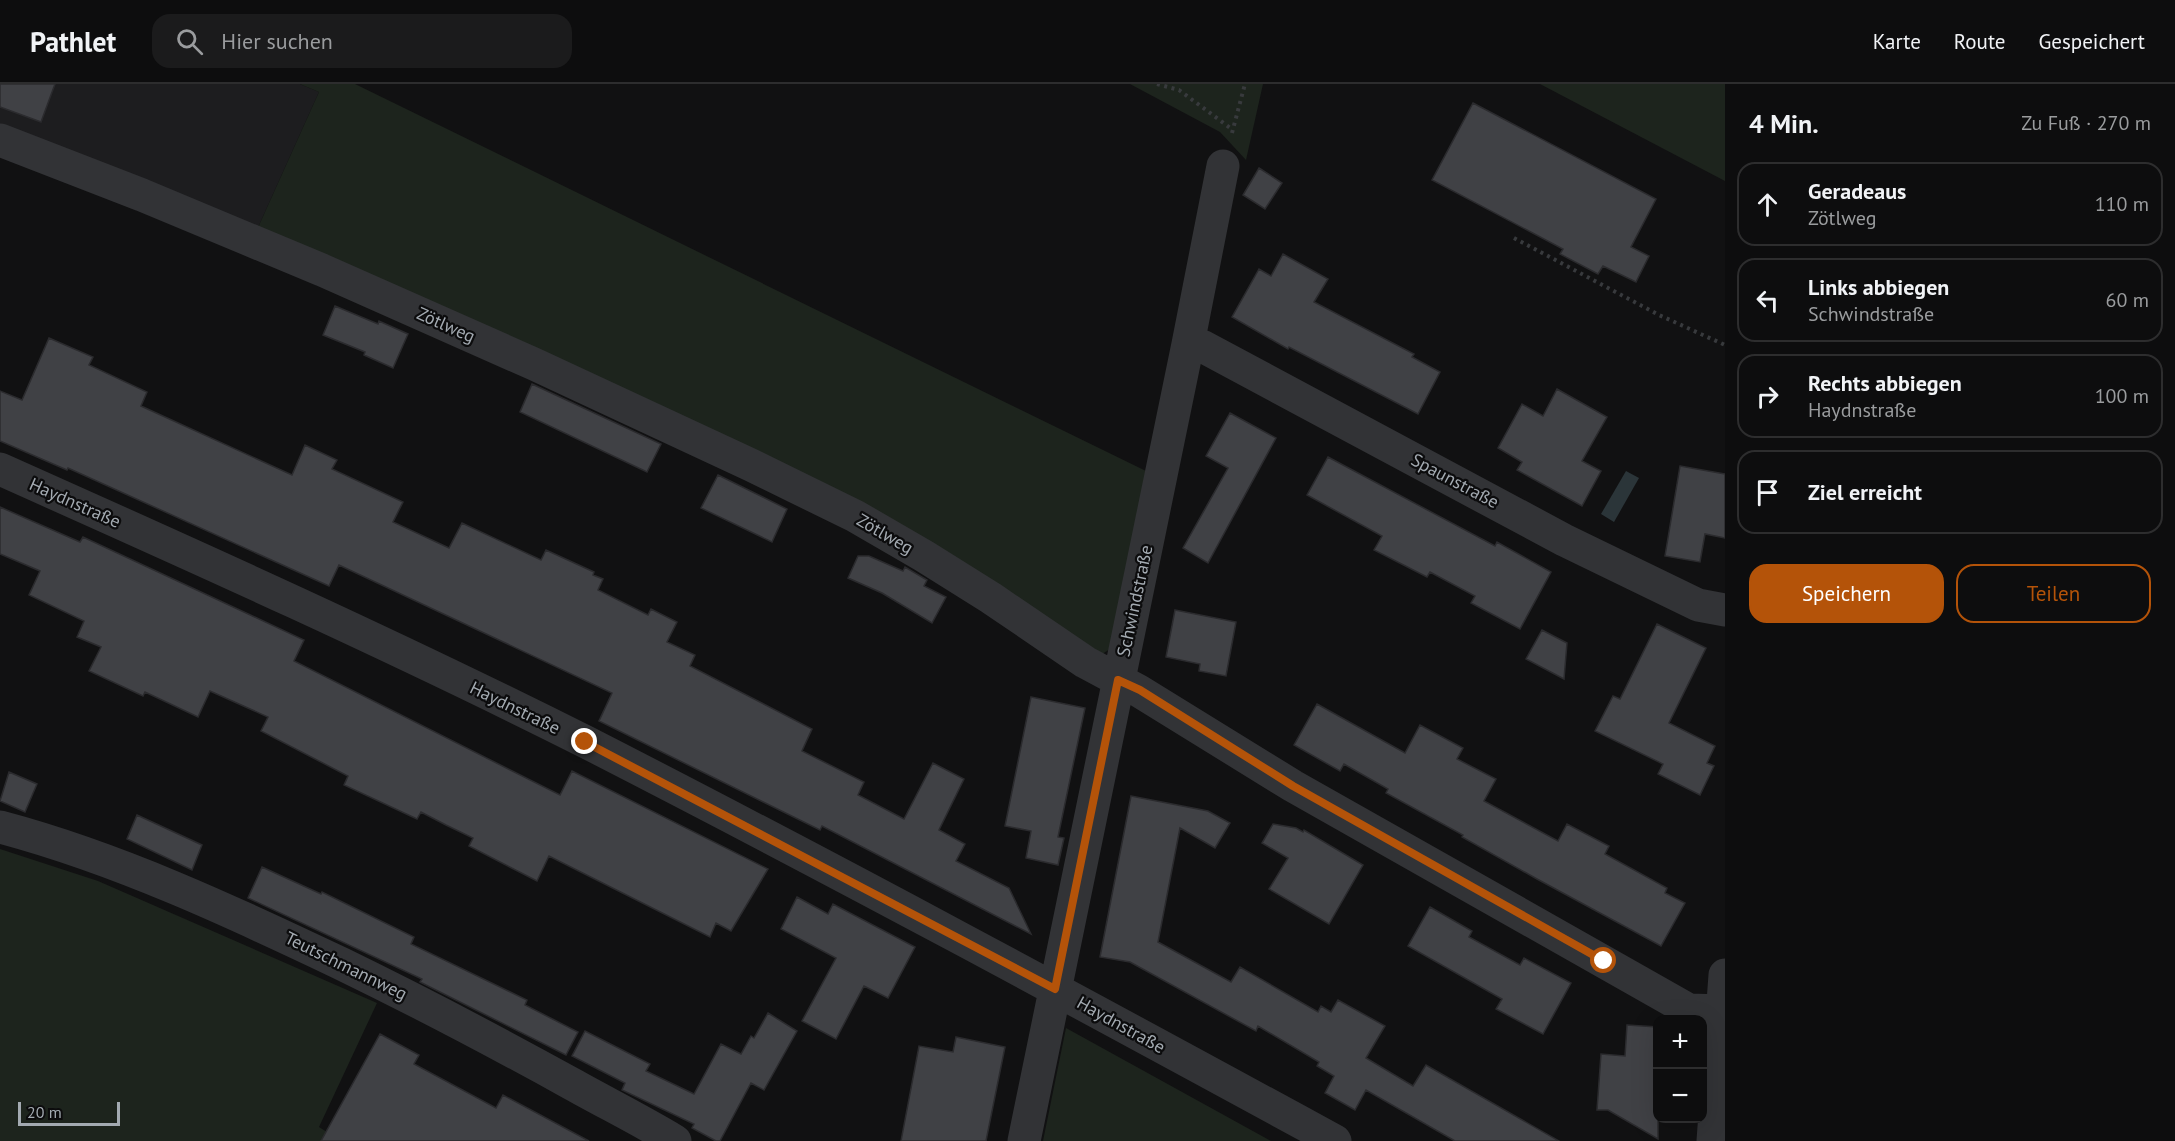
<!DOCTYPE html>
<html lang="de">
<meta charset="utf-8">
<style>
:root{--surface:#0d0d0e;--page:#1b1b1c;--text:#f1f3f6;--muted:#9a9c9e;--line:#2d2d2e;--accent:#b45309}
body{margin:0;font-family:"PT Sans",sans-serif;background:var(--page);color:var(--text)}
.controls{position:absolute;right:18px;bottom:18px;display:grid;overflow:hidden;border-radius:12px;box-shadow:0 6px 24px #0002}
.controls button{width:54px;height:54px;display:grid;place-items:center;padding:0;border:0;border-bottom:2px solid var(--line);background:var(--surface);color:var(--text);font:30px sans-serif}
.scale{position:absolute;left:18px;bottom:15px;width:102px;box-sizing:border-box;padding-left:6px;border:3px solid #a3aab1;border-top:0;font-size:16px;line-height:21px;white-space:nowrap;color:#a3aab1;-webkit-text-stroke:4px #0c0c0d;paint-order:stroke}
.stop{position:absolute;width:18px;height:18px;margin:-14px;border:4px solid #b45309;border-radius:50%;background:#fff}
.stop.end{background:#b45309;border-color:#fff;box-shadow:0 2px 6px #0008}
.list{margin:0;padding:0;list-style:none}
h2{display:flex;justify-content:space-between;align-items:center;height:78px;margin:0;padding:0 24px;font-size:26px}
h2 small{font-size:20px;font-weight:400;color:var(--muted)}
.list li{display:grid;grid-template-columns:39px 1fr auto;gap:18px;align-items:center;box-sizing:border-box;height:84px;margin:0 12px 12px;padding:0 12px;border:2px solid var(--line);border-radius:18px}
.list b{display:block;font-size:22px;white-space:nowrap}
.list p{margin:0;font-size:20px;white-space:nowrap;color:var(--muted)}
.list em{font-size:20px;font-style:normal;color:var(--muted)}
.actions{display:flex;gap:12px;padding:18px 24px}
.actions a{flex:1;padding:14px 0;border:2px solid var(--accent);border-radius:18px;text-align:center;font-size:21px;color:var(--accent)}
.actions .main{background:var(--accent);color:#fff}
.icon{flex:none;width:33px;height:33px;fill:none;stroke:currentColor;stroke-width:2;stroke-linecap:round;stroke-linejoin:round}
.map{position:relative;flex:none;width:1725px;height:1057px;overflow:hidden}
header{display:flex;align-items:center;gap:36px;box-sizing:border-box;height:84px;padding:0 30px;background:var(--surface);border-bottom:2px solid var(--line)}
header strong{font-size:28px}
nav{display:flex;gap:33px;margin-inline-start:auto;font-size:21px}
.search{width:420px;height:54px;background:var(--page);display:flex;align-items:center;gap:15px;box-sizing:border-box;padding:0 21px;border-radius:18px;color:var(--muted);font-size:22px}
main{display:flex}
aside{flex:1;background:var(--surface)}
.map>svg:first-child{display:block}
.built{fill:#1d1d1f}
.green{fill:#1d241d}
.water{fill:#2b3539}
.building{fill:#404145;stroke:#2b2b2e;stroke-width:1.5}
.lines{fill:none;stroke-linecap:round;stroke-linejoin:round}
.path{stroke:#383a3d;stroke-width:4;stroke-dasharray:3 4.5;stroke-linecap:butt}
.minor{stroke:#323336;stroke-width:33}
.route{stroke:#b45309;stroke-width:8}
.labels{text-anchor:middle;stroke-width:4.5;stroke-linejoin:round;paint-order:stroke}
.street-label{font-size:18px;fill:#a3aab1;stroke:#0c0c0d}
</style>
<header>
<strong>Pathlet</strong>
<div class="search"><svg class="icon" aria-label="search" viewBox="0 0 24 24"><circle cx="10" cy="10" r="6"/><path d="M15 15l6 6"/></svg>Hier suchen</div>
<nav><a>Karte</a><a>Route</a><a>Gespeichert</a></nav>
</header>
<main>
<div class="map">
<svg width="1725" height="1057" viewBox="0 0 1725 1057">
<rect width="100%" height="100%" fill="#111112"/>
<path class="built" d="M0,0H300L319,8L256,148L0,49Z"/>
<path class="green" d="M300,0H355L1146,387L1110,565L1099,572L998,506L256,148L319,8Z
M1130,0H1263L1246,76L1220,48Z
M1540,0H1725V97Z
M0,765L98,797L377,919L319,1043L341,1057H0Z
M1066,944L1271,1057H1043Z"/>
<path class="water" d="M1626,387L1639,394L1614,438L1601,430Z"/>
<path class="building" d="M0,0H55L41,38L0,23Z
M1473,19L1656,115L1631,163L1649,172L1636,198L1603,182L1598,190L1560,170L1563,165L1432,96Z
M1259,84L1282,99L1265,125L1243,111Z
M1283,170L1328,195L1314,218L1414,270L1412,273L1440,288L1418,330L1289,263L1288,265L1232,233L1259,185L1271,192Z
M335,222L378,240L379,237L408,250L393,284L364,271L365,268L323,251Z
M49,254L93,273L89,281L147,308L141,322L292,391L305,361L337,376L332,385L403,418L393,438L449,464L462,439L541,476L546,466L594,488L593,491L603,495L598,506L648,531L651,525L677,538L667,558L695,571L690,582L812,645L802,667L864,698L858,711L904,735L933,679L964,695L939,746L965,760L956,777L1009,804L1031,850L822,742L820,746L599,637L612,609L339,481L329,502L68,384L67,386L0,357V307L22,316Z
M532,300L661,360L647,388L520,328Z
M1557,305L1607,333L1582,377L1601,387L1582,422L1517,386L1522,378L1498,364L1522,320L1543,332Z
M1230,329L1276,354L1208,479L1183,464L1228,384L1206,372Z
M1328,373L1495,462L1497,458L1551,488L1520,545L1471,519L1475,512L1430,488L1427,493L1374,466L1382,452L1307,411Z
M1680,382L1725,390V454L1705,450L1700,478L1665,472Z
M718,391L787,425L772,458L701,424Z
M0,423L80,458L83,453L304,556L294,577L560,711L572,687L768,785L731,847L716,839L710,853L549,772L537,797L469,762L473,754L446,741L421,728L417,735L344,701L348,692L261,647L268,633L210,607L198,633L145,608L143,612L89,587L101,563L77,553L84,537L29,511L40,487L0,470Z
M858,472H869L903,487L905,483L927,496L924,502L946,513L932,539L882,509L848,494Z
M1175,526L1236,538L1226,592L1199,587L1200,580L1166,573Z
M1657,540L1706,564L1669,639L1715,662L1707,679L1714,682L1700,711L1658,690L1663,680L1595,647L1613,612L1620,615Z
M1542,546L1567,559L1564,595L1526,575Z
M1031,613L1085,624L1058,753L1064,754L1058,781L1026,774L1031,747L1005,742Z
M1317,620L1405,669L1420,641L1463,664L1457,675L1496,695L1484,717L1558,757L1567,740L1609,762L1605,770L1667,804L1665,809L1685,819L1661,862L1537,795L1462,753L1463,751L1386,709L1388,705L1344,680L1340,687L1294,661Z
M9,688L37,700L25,728L0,717Z
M1131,712L1208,727L1230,739L1215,764L1180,744L1158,858L1231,898L1240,883L1318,928L1321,922L1331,928L1338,916L1385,942L1366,974L1413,1002L1426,981L1559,1057H1455L1366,1006L1355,1026L1325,1009L1334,992L1317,982L1319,978L1258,942L1256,947L1130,878L1100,873Z
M137,731L202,761L192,786L127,755Z
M1273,740L1296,744L1303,748L1304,746L1363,781L1329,840L1269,805L1288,774L1262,759Z
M262,783L321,810L322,808L414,853L411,860L527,916L525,921L578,948L566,971L420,898L422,895L248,814Z
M797,813L828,830L833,820L915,863L888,914L864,902L836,955L802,937L836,874L781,845Z
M1430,823L1472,847L1469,853L1520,881L1524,874L1571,899L1543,950L1496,925L1502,915L1408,862Z
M768,929L797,947L764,1006L751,999L720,1057H716L692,1044L694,1040L622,1006L625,999L572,972L585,947L650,980L646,987L694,1010L721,960L741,970L751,952L754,954Z
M1627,941L1658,943V1055L1608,1026H1597L1601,970L1625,972Z
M380,950L419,971L414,980L496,1024L503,1011L589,1057H321Z
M956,953L1005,963L986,1057H901L919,962L953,968Z"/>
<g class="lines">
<path class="path" d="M1157,0L1179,6L1233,46
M1232,49L1245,0
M1514,154L1659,231L1725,261"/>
<path class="minor" d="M0,56L142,111L322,186L534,280L751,381L855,432L924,472L991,514L1085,578L1139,607L1293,702L1689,926L1723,927
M1188,260L1202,262L1564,456L1698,521L1725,526
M0,385C197,473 393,561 586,658C838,787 1087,922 1335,1057
M0,743C117,774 233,828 342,880C420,918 496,958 572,1000C606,1019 642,1037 675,1057
M1024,1057L1188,260L1223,82
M1713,1057L1725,891"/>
</g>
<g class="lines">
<path class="route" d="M585,658L1055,905L1118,596L1140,606L1293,702L1604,877"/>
</g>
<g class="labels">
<g class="street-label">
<text transform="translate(446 241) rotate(24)" y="6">Zötlweg</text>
<text transform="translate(1455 397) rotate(28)" y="6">Spaunstraße</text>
<text transform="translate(75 419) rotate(24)" y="6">Haydnstraße</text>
<text transform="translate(885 450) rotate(30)" y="6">Zötlweg</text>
<text transform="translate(1135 517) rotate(-78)" y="6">Schwindstraße</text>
<text transform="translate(515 624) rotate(26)" y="6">Haydnstraße</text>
<text transform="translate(346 882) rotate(26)" y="6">Teutschmannweg</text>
<text transform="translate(1121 941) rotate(29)" y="6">Haydnstraße</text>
</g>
</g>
</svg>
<div class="controls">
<button>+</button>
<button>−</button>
</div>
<div class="scale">20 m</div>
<div class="stop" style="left:1604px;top:877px"></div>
<div class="stop end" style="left:585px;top:658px"></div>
</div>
<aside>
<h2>4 Min.<small>Zu Fuß · 270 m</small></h2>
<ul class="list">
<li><svg class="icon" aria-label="ahead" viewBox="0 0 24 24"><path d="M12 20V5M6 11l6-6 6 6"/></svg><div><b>Geradeaus</b><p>Zötlweg</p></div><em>110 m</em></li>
<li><svg class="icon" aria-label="left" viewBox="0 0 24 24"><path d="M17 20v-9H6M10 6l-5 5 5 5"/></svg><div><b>Links abbiegen</b><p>Schwindstraße</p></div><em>60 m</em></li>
<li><svg class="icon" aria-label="right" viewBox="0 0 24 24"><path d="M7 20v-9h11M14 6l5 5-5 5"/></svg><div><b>Rechts abbiegen</b><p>Haydnstraße</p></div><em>100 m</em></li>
<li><svg class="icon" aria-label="arrive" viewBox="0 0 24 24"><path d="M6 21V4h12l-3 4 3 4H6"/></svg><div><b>Ziel erreicht</b></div></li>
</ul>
<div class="actions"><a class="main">Speichern</a><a>Teilen</a></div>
</aside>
</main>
